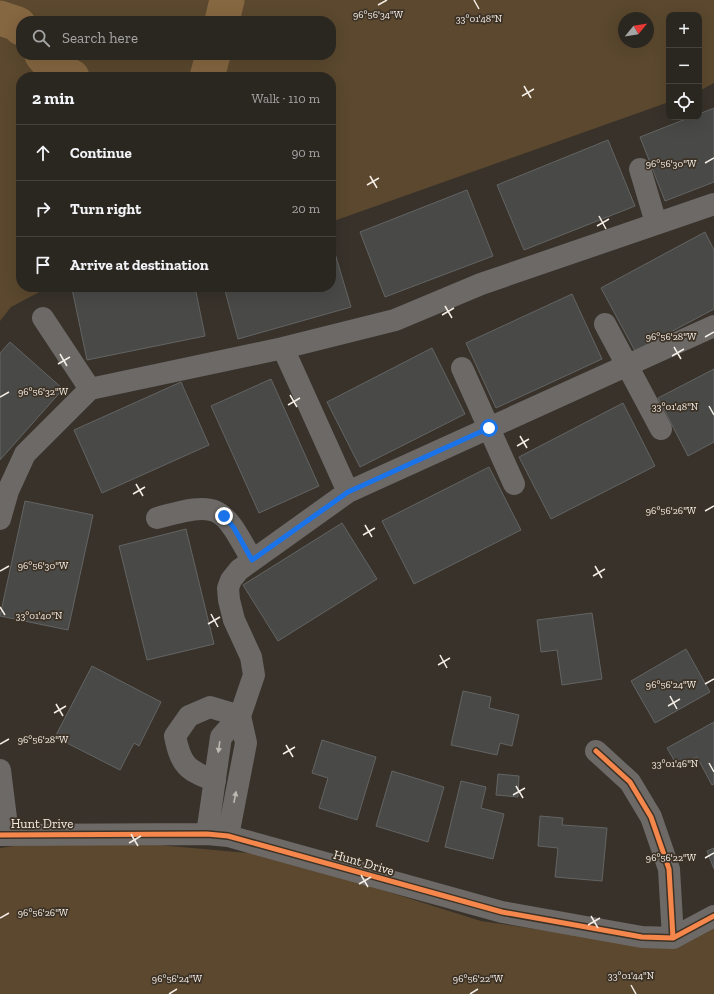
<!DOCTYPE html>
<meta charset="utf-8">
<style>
:root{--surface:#2a2620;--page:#36322d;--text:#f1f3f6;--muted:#a5a5a5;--line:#46433e}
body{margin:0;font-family:"Zilla Slab",serif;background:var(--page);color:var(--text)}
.controls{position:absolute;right:12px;top:12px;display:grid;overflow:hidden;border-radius:8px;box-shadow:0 4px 16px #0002}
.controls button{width:36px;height:36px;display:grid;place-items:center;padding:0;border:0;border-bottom:1px solid var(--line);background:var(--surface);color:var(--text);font:20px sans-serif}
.compass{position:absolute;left:618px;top:12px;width:36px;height:36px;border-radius:50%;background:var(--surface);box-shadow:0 4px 16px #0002;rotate:60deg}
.stop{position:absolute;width:12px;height:12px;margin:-9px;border:3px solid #1a73e8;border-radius:50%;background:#fff}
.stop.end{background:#1a73e8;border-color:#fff;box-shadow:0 1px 4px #0008}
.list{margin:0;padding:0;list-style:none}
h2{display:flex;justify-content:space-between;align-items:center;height:52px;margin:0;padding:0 16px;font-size:17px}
h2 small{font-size:13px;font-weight:400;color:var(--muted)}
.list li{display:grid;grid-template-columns:26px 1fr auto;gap:12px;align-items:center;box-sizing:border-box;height:56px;padding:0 16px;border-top:1px solid var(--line)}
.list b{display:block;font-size:15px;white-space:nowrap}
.list em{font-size:13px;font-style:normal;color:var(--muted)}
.icon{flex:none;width:22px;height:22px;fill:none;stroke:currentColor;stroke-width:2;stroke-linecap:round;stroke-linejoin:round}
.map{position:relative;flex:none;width:714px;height:994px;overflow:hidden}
.search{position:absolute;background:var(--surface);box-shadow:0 4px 16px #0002;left:16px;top:16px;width:320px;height:44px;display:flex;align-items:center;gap:10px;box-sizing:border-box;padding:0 14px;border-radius:16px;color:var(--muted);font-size:15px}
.panel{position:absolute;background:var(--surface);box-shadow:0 4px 16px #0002;left:16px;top:72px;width:320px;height:220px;border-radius:16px}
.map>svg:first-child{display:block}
.green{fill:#5b482e;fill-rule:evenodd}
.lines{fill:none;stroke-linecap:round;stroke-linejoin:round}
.river{stroke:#856741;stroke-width:35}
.building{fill:#494a48;stroke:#636463}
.minor{stroke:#6c6966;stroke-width:22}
.cycleway-casing{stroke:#3d3226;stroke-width:8}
.cycleway{stroke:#f5874c;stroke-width:5}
.oneway{fill:#beb8b2}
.route{stroke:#1a73e8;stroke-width:5}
.ticks{fill:none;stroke:#f4ede5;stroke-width:1.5}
.labels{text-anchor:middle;stroke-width:3.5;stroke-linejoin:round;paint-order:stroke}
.street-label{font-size:13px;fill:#f4ede5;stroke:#3d3226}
.ticks-label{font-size:10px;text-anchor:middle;fill:#f4ede5;stroke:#3d3226;stroke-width:3.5;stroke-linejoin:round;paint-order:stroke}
</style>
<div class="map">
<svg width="714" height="994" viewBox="0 0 714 994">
<rect width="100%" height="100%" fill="#38322b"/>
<path class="green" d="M0,0H714V83L699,91V15H669V102L331,222V77H21V287H49L11,307L0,321ZM624,18H648V42H624ZM21,21H331V55H21Z
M20,845H159L271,855L481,921L643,945L714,928V994H0V848Z"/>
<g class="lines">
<path class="river" d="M0,18L18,24L21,28
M222,21L227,0
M42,55L52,67L72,77
M207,77L213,55"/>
</g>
<path class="building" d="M714,108V182L665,201L640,137L691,117H699V114Z
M608,140L635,206L524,250L497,185Z
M467,190L493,256L385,297L360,232Z
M705,232L714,250V309L635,351L601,288Z
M331,240L351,307L238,339L224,287H331Z
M82,287H195L205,336L87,360L72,289Z
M572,294L602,359L496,408L466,343Z
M10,342L63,389L0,460V353Z
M432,348L465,414L360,467L327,402Z
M714,369V442L688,456L658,398Z
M271,379L319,486L259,513L211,406Z
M181,382L209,445L102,493L74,430Z
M623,403L655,466L551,519L519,457Z
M489,467L521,530L414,584L382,521Z
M25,501L93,515L68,630L0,616Z
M342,523L377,579L278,641L243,585Z
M186,529L214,644L147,660L119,546Z
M592,613L602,679L562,685L557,650L541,652L537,620Z
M686,649L710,692L655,723L631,681Z
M92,666L161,702L139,746L134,743L120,770L55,737Z
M463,691L491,697L489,708L519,715L512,746L500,743L497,755L451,745Z
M714,722V784L712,785L697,757L678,767L667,748Z
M322,740L376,757L357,820L319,808L328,778L312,773Z
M392,771L444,787L428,842L376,826Z
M498,774L519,776L518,797L496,795Z
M461,781L486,787L481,808L504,814L493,859L445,847Z
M540,816L563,818L562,825L607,828L602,881L555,877L558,848L538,846Z
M714,848V869L707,851Z"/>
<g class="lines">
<path class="minor" d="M640,169L656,223
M43,318L90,389
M605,324L661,429
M283,348L348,492
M462,368L514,484
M157,518C219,501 221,504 252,560
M0,519L8,491L25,454L90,389L283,348L395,320L481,284L714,204
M596,751L630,782L651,817L669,869L673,938
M0,770L8,834
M215,781C187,770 181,766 175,736L189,716L210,707L240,716
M207,834L221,737L240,716L254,675L251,657L234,620L229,600L228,588L231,580L239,570L348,492L714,326
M0,835L207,834L228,836L502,912L642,937L673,938L714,916
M228,836L246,743L240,716"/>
<g class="cycleway-casing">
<path id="cycleway" d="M596,751L630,782L651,817L669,869L673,938
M0,835L207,834L228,836L502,912L642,937L673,938L714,916"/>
</g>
<use href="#cycleway" class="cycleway"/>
</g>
<defs><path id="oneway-solid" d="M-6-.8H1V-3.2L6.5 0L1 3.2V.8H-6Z"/></defs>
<g class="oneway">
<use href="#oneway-solid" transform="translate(219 747) rotate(98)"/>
<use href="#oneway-solid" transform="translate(235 797) rotate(-79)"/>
</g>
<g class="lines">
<path class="route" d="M224,516L234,528L252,560L348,492L489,428"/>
</g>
<path class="ticks" d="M474,0L479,9M378,5L387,0M524,86L531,98M522,96L534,89M705,163L714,158M370,176L377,188M367,185L379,178M599,216L606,229M597,226L609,219M445,306L452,318M442,315L454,308M705,337L714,332M674,347L681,359M60,354L67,366M672,356L684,349M58,364L70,357M290,395L297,407M0,397L9,392M288,405L300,398M709,406L714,415M520,436L527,448M517,446L529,439M136,484L143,496M133,494L145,487M705,511L714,506M365,525L372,537M363,535L375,528M595,566L602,578M0,571L9,566M593,576L605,569M0,607L5,615M211,614L218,627M208,624L220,617M440,655L447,668M438,665L450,658M705,684L714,679M670,696L677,709M56,704L63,716M668,706L680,699M54,713L66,706M0,744L9,739M286,745L293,757M283,754L295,747M709,763L714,772M516,786L523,798M513,795L525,788M131,834L138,846M129,843L141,836M705,858L714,853M361,875L368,887M359,884L371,877M591,916L598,928M0,918L9,913M588,925L600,918M631,985L636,994M169,994L177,989M470,994L478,989"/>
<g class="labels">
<g class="street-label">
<text x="42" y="828">Hunt Drive</text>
<text transform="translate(364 862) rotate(16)" y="5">Hunt Drive</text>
</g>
</g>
<g class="ticks-label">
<text x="378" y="18">96°56'34"W</text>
<text x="479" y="22">33°01'48"N</text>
<text x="671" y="167">96°56'30"W</text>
<text x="671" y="340">96°56'28"W</text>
<text x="43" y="395">96°56'32"W</text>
<text x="675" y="410">33°01'48"N</text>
<text x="671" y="514">96°56'26"W</text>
<text x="43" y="569">96°56'30"W</text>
<text x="39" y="619">33°01'40"N</text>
<text x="671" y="688">96°56'24"W</text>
<text x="43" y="743">96°56'28"W</text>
<text x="675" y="767">33°01'46"N</text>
<text x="671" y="861">96°56'22"W</text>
<text x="43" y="916">96°56'26"W</text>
<text x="631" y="979">33°01'44"N</text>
<text x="177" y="982">96°56'24"W</text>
<text x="478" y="982">96°56'22"W</text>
</g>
</svg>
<div class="controls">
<button>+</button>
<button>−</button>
<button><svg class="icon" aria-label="locate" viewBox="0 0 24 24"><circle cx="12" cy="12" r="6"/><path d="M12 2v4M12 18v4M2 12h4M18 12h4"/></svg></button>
</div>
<svg class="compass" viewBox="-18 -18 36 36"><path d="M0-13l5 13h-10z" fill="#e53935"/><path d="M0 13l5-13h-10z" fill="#a5a5a5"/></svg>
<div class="stop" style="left:489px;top:428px"></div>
<div class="stop end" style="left:224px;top:516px"></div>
<div class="search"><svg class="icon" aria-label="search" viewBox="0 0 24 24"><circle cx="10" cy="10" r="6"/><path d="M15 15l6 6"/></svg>Search here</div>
<section class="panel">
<h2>2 min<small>Walk · 110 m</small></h2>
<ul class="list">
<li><svg class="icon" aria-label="ahead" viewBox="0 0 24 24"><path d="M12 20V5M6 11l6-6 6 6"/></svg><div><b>Continue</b></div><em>90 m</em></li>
<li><svg class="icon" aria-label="right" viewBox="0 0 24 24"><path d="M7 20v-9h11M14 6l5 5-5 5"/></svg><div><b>Turn right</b></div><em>20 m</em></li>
<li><svg class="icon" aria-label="arrive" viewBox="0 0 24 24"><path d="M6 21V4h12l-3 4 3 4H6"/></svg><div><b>Arrive at destination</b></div></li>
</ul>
</section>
</div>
